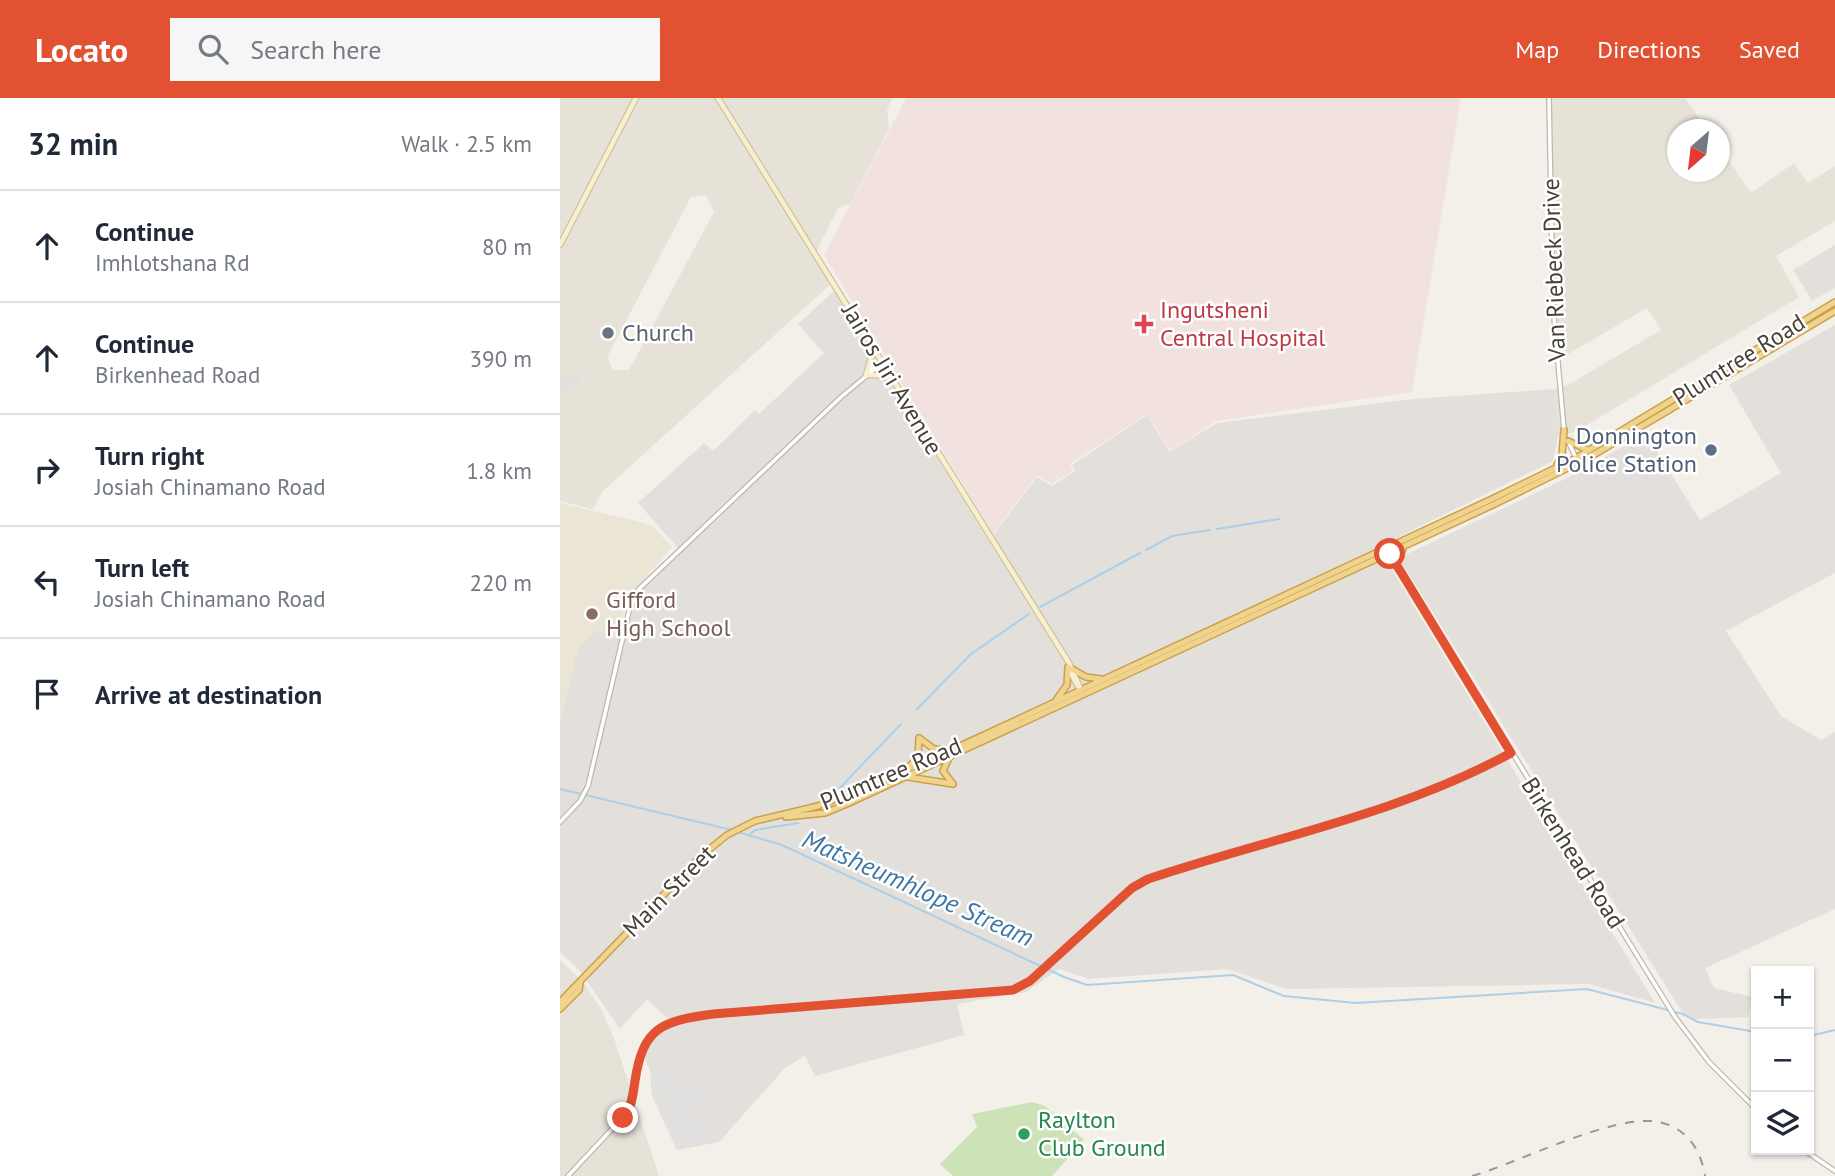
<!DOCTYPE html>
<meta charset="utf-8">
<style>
:root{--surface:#fff;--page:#f6f6f7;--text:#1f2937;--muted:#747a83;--line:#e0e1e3;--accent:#e25132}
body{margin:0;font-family:"PT Sans",sans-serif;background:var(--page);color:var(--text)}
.controls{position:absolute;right:21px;bottom:21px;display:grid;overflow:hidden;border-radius:0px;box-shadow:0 2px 5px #0004}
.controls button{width:63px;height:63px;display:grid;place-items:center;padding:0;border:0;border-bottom:2px solid var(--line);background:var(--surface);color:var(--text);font:35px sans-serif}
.compass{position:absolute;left:1107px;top:21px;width:63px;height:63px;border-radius:50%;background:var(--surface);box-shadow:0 2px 5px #0004;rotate:208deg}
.stop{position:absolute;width:21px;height:21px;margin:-16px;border:5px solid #e25132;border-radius:50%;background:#fff}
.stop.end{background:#e25132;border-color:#fff;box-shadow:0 2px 7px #0008}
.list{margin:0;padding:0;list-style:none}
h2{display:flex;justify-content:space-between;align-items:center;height:91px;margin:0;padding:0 28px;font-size:30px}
h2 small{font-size:23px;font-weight:400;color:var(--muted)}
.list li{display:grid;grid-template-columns:46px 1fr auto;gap:21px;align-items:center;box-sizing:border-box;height:112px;padding:0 28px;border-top:2px solid var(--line)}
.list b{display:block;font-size:26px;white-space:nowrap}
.list p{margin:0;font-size:23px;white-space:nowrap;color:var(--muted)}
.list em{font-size:23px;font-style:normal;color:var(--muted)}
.icon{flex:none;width:38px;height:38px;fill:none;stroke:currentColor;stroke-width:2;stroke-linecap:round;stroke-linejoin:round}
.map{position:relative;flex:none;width:1275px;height:1078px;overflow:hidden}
header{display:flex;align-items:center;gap:42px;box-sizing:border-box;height:98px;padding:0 35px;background:var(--accent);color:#fff}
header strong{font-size:33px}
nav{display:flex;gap:38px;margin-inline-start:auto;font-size:24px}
.search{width:490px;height:63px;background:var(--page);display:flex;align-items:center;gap:18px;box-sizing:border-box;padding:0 24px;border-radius:0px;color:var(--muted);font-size:26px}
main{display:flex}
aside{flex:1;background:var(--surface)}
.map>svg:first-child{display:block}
.residential{fill:#e6e2d8;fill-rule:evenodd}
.industrial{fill:#e3dfdb}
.education{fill:#eae5d5}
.medical{fill:#f2e2df}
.green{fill:#cee2b7}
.parking{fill:#e2e0de}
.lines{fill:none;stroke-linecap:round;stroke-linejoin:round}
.stream{stroke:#adcfe8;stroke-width:2}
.tertiary-casing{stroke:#bdb8ad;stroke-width:6}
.secondary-casing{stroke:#cdc39e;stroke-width:7}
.trunk-casing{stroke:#cca04b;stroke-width:8}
.tertiary{stroke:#fff;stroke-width:3.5}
.secondary{stroke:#f9efce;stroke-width:4.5}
.trunk{stroke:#f0d48e;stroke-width:5}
.rail{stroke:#979797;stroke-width:2;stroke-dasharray:9 9;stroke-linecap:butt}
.route{stroke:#e25132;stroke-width:9}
.health-dot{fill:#e0444e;stroke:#fff;stroke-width:2.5}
.worship-dot{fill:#6b7280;stroke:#fff;stroke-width:2.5}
.service-dot{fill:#5c6f8a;stroke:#fff;stroke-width:2.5}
.education-dot{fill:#8d6e63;stroke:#fff;stroke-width:2.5}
.leisure-dot{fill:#2e9e5b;stroke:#fff;stroke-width:2.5}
.labels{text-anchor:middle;stroke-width:5;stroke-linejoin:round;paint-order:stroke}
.street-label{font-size:24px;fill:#464139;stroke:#fff}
.health-label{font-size:24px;fill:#be3a42;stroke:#fff;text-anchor:start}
.worship-label{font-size:24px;fill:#5b616d;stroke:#fff;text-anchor:start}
.service-label{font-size:24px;fill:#4e5e75;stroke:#fff;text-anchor:end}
.education-label{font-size:24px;fill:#785e54;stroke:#fff;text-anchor:start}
.leisure-label{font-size:24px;fill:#27864d;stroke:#fff;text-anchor:start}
.water-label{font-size:26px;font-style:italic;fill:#3e77a6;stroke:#fff}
</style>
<header>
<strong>Locato</strong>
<div class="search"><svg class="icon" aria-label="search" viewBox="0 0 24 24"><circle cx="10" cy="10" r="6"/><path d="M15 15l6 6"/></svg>Search here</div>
<nav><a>Map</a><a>Directions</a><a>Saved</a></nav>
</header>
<main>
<aside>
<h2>32 min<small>Walk · 2.5 km</small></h2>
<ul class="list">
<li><svg class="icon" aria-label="ahead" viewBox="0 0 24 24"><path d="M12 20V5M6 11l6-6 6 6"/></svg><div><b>Continue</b><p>Imhlotshana Rd</p></div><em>80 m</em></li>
<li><svg class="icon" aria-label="ahead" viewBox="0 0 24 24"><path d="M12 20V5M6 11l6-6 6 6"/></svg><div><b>Continue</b><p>Birkenhead Road</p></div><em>390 m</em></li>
<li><svg class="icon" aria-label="right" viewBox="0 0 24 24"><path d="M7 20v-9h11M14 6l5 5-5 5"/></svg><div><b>Turn right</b><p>Josiah Chinamano Road</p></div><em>1.8 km</em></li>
<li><svg class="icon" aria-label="left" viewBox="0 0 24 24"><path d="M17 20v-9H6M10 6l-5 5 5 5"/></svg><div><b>Turn left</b><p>Josiah Chinamano Road</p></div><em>220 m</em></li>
<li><svg class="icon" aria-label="arrive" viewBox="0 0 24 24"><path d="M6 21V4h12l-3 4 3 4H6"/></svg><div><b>Arrive at destination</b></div></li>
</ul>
</aside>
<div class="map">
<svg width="1275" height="1078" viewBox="0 0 1275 1078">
<rect width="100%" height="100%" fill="#f3f0ea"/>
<path class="residential" d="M0,0H333L327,11L329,30L290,106L278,110L255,156L273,184L42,394L33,411L0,403ZM146,97L154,114L69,272H53L47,259L131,99Z
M988,0H1125L1147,31L1118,32V74H1160V50L1191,95L1234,65L1248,85L1275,68V123L1216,158L1239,199L1017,333L998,339L994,291L1008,287L1101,232L1087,210L998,262Z
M0,862L23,884L41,911L54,940L99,1078H0Z"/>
<path class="industrial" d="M1275,147V190L1252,203L1233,172Z
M274,193L429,443L477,379L492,388L515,373L512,367L587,317L610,354L657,325L853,301L994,291L998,339L993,363L818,449L1095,905L1029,886L726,891L668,871L529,881L499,871L466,894L397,906L404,937L255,978L245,957L224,971L159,1044L117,1052L92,998L90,972L84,959L95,939L113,926L87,901L60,931L19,872L0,854V624L17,552L36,532L64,539L80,492L120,452L78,405L144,345L153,353L195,312L199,316L264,255L238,226Z
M1275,227V475L1166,533L1221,618L1261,642L1275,634V811L1145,870L1154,890L1192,899L1188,919L1135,921L1122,914L839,460L1007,380L1086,336L1140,422L1221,375L1169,287Z"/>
<path class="education" d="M0,405L84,425L93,429L112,449L68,500L57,537L36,532L17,552L0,623Z"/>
<path class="medical" d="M346,0H901L852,294L656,323L611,353L587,316L510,366L513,373L491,386L477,377L433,436L264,157Z"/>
<path class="green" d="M472,1004L485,1008L524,1042L492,1078H393L380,1066L417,1029L412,1016Z"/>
<path class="parking" d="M296,237L305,249L282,271L271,260Z
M14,273L21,283L0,297V281L10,279Z
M94,970L130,982H144L153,991L131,1015L154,1036L142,1047L116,1048L91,984Z"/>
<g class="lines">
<path class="stream" d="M657,431L719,421
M586,452L612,438L650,432
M480,509L580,455
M357,611L411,556L469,516
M0,691L172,732
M262,701L277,693L341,626
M178,734L222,747L504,879L527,887L673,877L724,898L796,905L1027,891L1123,916L1138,924L1196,934
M189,737L195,732L238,725
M1249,938L1275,932"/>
<g class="tertiary-casing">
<path id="tertiary" d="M989,0L993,208L1004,332
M308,276L313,268L322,264
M1008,343L1016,360
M830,456L1115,919L1149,964L1196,1011
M833,465L850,490
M0,724L20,703L28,688L69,513L79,491L281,299L322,265
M1244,1052L1275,1073
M8,1078L67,1015L78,961L93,935L110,924L153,916L453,893L470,883L572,790L588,781C710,739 837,716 952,655"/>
</g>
<g class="secondary-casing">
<path id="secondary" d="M158,0L509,565L521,592
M0,147L76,0
M313,253L306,277H319L334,283
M509,572L520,592"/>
</g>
<g class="trunk-casing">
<path id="trunk" d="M1008,343L1028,352
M997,367L1002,356L1004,332
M821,460L833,466
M837,464L843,451
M512,571L526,579L541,581
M496,602L507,587L508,569
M359,640L374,651L391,652
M389,660L383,673L393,686
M348,670L358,659L359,640
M348,679L393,686
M226,719L265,715L289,705L935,406L1030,359L1275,213
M0,904L141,758L167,737L195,723L258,708L370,662L932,401L1016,360L1275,204
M0,911L19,892L20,886"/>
</g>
<use href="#tertiary" class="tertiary"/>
<use href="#secondary" class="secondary"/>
<use href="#trunk" class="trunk"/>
<path class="rail" d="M912,1078C958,1065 1054,1015 1099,1024C1127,1030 1141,1052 1145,1078"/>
</g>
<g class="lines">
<path class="route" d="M63,1020C72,1009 73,997 75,983C83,929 102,923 153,916L453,892L470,883L572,790L588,781C710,740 837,717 951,655L830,456"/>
</g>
<path class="health-dot" d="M580.5 215.5h7v7h7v7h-7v7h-7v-7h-7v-7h7z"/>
<circle class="worship-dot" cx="48" cy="235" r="7"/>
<circle class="service-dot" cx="1151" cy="352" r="7"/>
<circle class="education-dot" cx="32" cy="516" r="7"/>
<circle class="leisure-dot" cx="464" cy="1036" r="7"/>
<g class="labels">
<g class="street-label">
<text transform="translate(994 172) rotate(-92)" y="8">Van Riebeck Drive</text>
<text transform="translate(1179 262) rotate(-32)" y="8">Plumtree Road</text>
<text transform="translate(332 281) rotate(59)" y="8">Jairos Jiri Avenue</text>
<text transform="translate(331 676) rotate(-23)" y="8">Plumtree Road</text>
<text transform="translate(1013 755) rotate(58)" y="8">Birkenhead Road</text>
<text transform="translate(109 793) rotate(-45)" y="8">Main Street</text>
</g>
<g class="health-label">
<text x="600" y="220">Ingutsheni<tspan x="600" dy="28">Central Hospital</tspan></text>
</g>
<g class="worship-label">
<text x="62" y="243">Church</text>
</g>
<g class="service-label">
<text x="1137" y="346">Donnington<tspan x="1137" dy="28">Police Station</tspan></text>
</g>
<g class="education-label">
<text x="46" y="510">Gifford<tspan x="46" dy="28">High School</tspan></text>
</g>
<g class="leisure-label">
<text x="478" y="1030">Raylton<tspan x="478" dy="28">Club Ground</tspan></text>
</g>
<g class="water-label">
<text transform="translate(358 790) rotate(24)" y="9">Matsheumhlope Stream</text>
</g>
</g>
</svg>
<div class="controls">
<button>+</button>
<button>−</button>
<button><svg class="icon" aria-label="layers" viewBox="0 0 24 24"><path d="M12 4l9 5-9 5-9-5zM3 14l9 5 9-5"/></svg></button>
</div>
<svg class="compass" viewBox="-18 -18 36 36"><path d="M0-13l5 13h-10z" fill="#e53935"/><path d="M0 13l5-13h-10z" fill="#747a83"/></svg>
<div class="stop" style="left:830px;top:456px"></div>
<div class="stop end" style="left:63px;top:1020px"></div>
</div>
</main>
